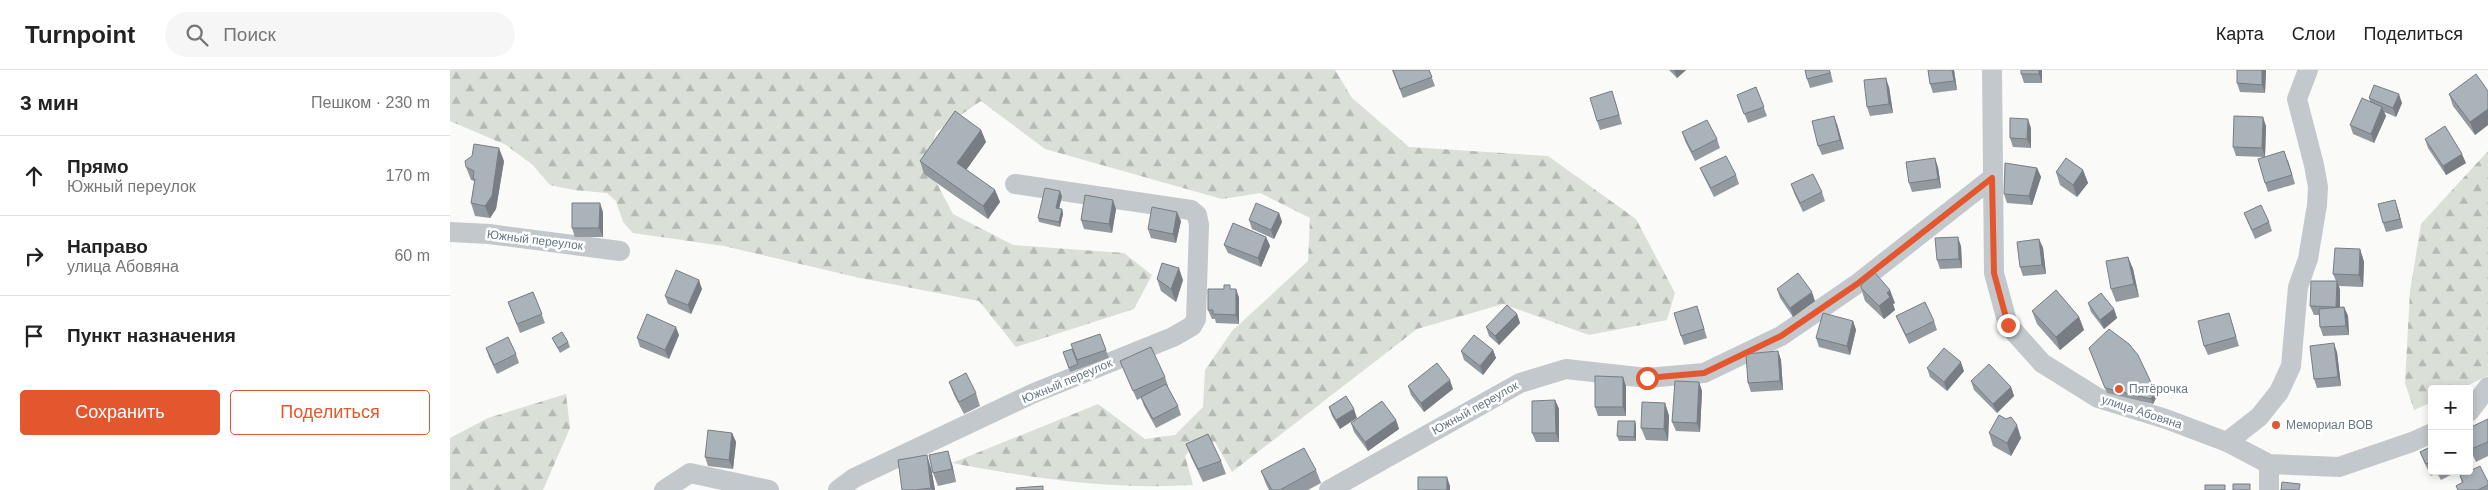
<!DOCTYPE html>
<html lang="ru">
<meta charset="utf-8">
<style>
:root{--surface:#fff;--page:#f6f6f6;--text:#222;--muted:#767676;--line:#e0e0e0;--accent:#e4572e}
body{margin:0;font-family:Arial,sans-serif;background:var(--page);color:var(--text)}
.controls{position:absolute;right:15px;bottom:15px;display:grid;overflow:hidden;border-radius:5px;box-shadow:0 2px 8px #0003}
.controls button{width:45px;height:45px;display:grid;place-items:center;padding:0;border:0;border-bottom:1px solid var(--line);background:var(--surface);color:var(--text);font:25px sans-serif}
.stop{position:absolute;width:15px;height:15px;margin:-11px;border:4px solid #e4572e;border-radius:50%;background:#fff}
.stop.end{background:#e4572e;border-color:#fff;box-shadow:0 1px 5px #0008}
.list{margin:0;padding:0;list-style:none}
h2{display:flex;justify-content:space-between;align-items:center;height:65px;margin:0;padding:0 20px;font-size:21px}
h2 small{font-size:16px;font-weight:400;color:var(--muted)}
.list li{display:grid;grid-template-columns:32px 1fr auto;gap:15px;align-items:center;box-sizing:border-box;height:80px;padding:0 20px;border-top:1px solid var(--line)}
.list b{display:block;font-size:19px;white-space:nowrap}
.list p{margin:0;font-size:16px;white-space:nowrap;color:var(--muted)}
.list em{font-size:16px;font-style:normal;color:var(--muted)}
.actions{display:flex;gap:10px;padding:15px 20px}
.actions a{flex:1;padding:11px 0;border:1px solid var(--accent);border-radius:5px;text-align:center;font-size:18px;color:var(--accent)}
.actions .main{background:var(--accent);color:#fff}
.icon{flex:none;width:28px;height:28px;fill:none;stroke:currentColor;stroke-width:2;stroke-linecap:round;stroke-linejoin:round}
.map{position:relative;flex:none;width:2038px;height:420px;overflow:hidden}
header{display:flex;align-items:center;gap:30px;box-sizing:border-box;height:70px;padding:0 25px;background:var(--surface);border-bottom:1px solid var(--line)}
header strong{font-size:24px}
nav{display:flex;gap:28px;margin-inline-start:auto;font-size:18px}
.search{width:350px;height:45px;background:var(--page);display:flex;align-items:center;gap:12px;box-sizing:border-box;padding:0 18px;border-radius:28px;color:var(--muted);font-size:19px}
main{display:flex}
aside{flex:1;background:var(--surface)}
.map>svg:first-child{display:block}
.forest{fill:url(#forest-firs)}
.lines{fill:none;stroke-linecap:round;stroke-linejoin:round}
.minor{stroke:#c3c8cc;stroke-width:20}
.wall{fill:#929a9f}
.shaded-wall{fill:#777d82}
.building{fill:#aab3b9;stroke:#777d82}
.route{stroke:#e4572e;stroke-width:6}
.poi-dot{fill:#e4572e;stroke:#fff;stroke-width:2}
.labels{text-anchor:middle;stroke-width:5;stroke-linejoin:round;paint-order:stroke}
.street-label{font-size:12px;fill:#657683;stroke:#fff}
.poi-label{font-size:12px;fill:#657683;stroke:#fff;text-anchor:start}
</style>
<header>
<strong>Turnpoint</strong>
<div class="search"><svg class="icon" aria-label="search" viewBox="0 0 24 24"><circle cx="10" cy="10" r="6"/><path d="M15 15l6 6"/></svg>Поиск</div>
<nav><a>Карта</a><a>Слои</a><a>Поделиться</a></nav>
</header>
<main>
<aside>
<h2>3 мин<small>Пешком · 230 m</small></h2>
<ul class="list">
<li><svg class="icon" aria-label="ahead" viewBox="0 0 24 24"><path d="M12 20V5M6 11l6-6 6 6"/></svg><div><b>Прямо</b><p>Южный переулок</p></div><em>170 m</em></li>
<li><svg class="icon" aria-label="right" viewBox="0 0 24 24"><path d="M7 20v-9h11M14 6l5 5-5 5"/></svg><div><b>Направо</b><p>улица Абовяна</p></div><em>60 m</em></li>
<li><svg class="icon" aria-label="arrive" viewBox="0 0 24 24"><path d="M6 21V4h12l-3 4 3 4H6"/></svg><div><b>Пункт назначения</b></div></li>
</ul>
<div class="actions"><a class="main">Сохранить</a><a>Поделиться</a></div>
</aside>
<div class="map">
<svg width="2038" height="420" viewBox="0 0 2038 420">
<defs>
<pattern id="forest-firs" width="22" height="20" patternUnits="userSpaceOnUse" patternTransform="scale(1.25)"><rect width="22" height="20" fill="#dadfd7"/><path d="M5 1l3.5 6h-7zM16 11l3.5 6h-7z" fill="#b4b9b4"/></pattern>
</defs>
<rect width="100%" height="100%" fill="#fafaf8"/>
<path class="forest" d="M0,0H885L902,28L959,77L1098,86L1186,149L1225,223L1217,250L1139,265L1053,234L967,259L782,402L765,372C752,372 743,376 735,386L743,415C662,420 581,408 502,393L648,334L695,369L725,365L753,337L755,300L782,261L858,191L860,148L810,123L772,129L595,79L531,31L486,62L477,95L503,144L563,175L674,183L702,205L684,239L566,277L529,231L410,208L274,176L183,163L173,152L166,131L157,123L124,120L100,115L83,95L56,75L0,51Z
M2038,81V306L2010,319H1982V332L1964,340L1955,313L1960,221L1971,154Z
M116,324L120,358L93,420H0V368L38,348Z"/>
<g class="lines">
<path class="minor" d="M1542,0L1544,203L1558,255L1592,293L1648,328L1716,349L1777,372L1819,394L1889,397L1962,372L1982,363
M0,162L39,164L170,181
M2019,342L2038,317
M1777,372L1809,347L1829,322L1841,296L1848,217L1858,189L1867,135L1868,117L1864,95L1847,29L1858,0
M1819,394V420
M214,420L240,403L319,420
M388,420L404,408L584,323L723,267L742,256L746,249L749,155L747,145L741,140L565,114
M879,420L1070,313L1116,299L1197,308L1254,303L1331,266L1407,214L1542,108"/>
</g>
<path class="wall" d="M942,0H979L985,16L953,28Z
M1219,0H1236L1227,8Z
M1380,0L1383,12L1360,18L1357,9Z
M1478,0H1504L1507,20L1483,23L1480,14Z
M1571,0H1592V13H1574L1571,4Z
M1816,0L1815,23L1790,22L1787,13Z
M1306,17L1317,46L1298,53L1287,25Z
M1439,17L1443,43L1420,46L1417,37Z
M2038,21V55L2025,65L2003,36L1999,24Z
M1919,28L1952,33L1946,47L1934,42L1936,46L1924,73L1903,64L1900,55L1920,31Z
M1165,30L1172,54L1150,60L1147,51Z
M1387,54L1394,79L1372,85L1368,76Z
M1816,56L1815,87L1838,90L1845,114L1818,122L1815,113L1814,87L1786,86L1783,77Z
M1581,58V78L1563,77L1560,68Z
M531,60L536,72L516,100L545,120L550,132L538,149L474,104L470,91Z
M1232,62L1267,69L1270,78L1245,91L1235,71Z
M1975,69L2016,93L1996,105L1978,78Z
M54,91L46,139L40,148L25,146L21,133L24,113V111L21,110L16,97Z
M1488,97L1491,118L1462,122L1459,113Z
M1250,98L1286,105L1289,114L1264,127L1254,107Z
M1587,98L1591,107L1582,135L1557,133L1554,124Z
M1633,100L1638,113L1627,127L1610,115L1606,102Z
M1341,114L1372,122L1375,131L1353,142L1344,123Z
M612,126L609,139H612L613,144L610,157L589,152L588,148Z
M666,139L662,163L634,159L631,150Z
M1948,139L1953,158L1936,162L1933,153Z
M153,142V167H125L122,158Z
M829,143L832,152L824,169L802,159L799,150Z
M1794,143L1819,152L1822,161L1805,169Z
M731,151L726,173L701,168L698,159Z
M816,167L820,176L811,197L778,183L774,175Z
M1589,169L1593,178L1596,204L1573,206L1570,197Z
M1511,176L1512,198L1490,199L1487,190Z
M1910,179L1914,192L1913,217L1889,216L1890,220V237H1894L1898,246L1899,265L1873,266L1870,257L1869,245H1864L1860,236L1886,211L1883,204Z
M1678,187L1683,199L1689,227L1666,232L1661,219Z
M707,209L733,210L726,232L711,221Z
M1411,218L1445,233L1443,234L1445,240L1434,249L1415,231Z
M252,219L241,244L218,234L215,226Z
M781,219H786L789,228V254L766,253L765,249H762L758,240Z
M1327,219L1365,231L1343,247L1330,228Z
M83,222L95,253L70,263L58,232Z
M1638,233L1664,239L1667,248L1654,259L1641,242Z
M1582,241L1629,247L1634,260L1610,280L1587,254Z
M1779,243L1789,276L1758,285L1754,276Z
M1067,244L1070,253L1049,275L1039,266L1036,257Z
M1250,245L1257,268L1234,275L1231,266Z
M1446,246L1484,251L1487,260L1459,274L1450,255Z
M1403,251L1406,260L1400,285L1369,277L1366,268Z
M650,264L659,288L620,302L613,282L622,279Z
M229,265L219,289L190,277L187,268Z
M102,268L118,272L120,277L110,283Z
M36,278L66,284L69,293L47,304L39,287Z
M1639,278L1705,321L1707,326L1703,334L1657,323Z
M1043,280L1046,288L1033,305L1014,290L1011,281Z
M1328,281L1331,290L1333,320L1301,322L1298,313Z
M1887,282L1891,316L1867,318L1864,309Z
M670,291L715,307L718,316L717,317L728,336L731,345L706,358L694,336L691,328L687,330Z
M1477,298L1514,301L1497,321L1480,307Z
M1521,311L1561,317L1564,326L1547,343L1524,320Z
M499,312L526,323L530,336L514,344L504,325Z
M1249,312L1252,321L1250,362L1226,361L1222,352Z
M958,316L1003,319L974,342L961,325Z
M1176,316V346H1148L1145,337Z
M896,326L890,359L882,346L879,337Z
M1105,330L1109,339V372H1086L1082,363Z
M1215,333L1219,346L1218,371L1196,370L1191,358Z
M1556,349L1571,368L1561,386L1543,376L1539,363Z
M2038,349V386L2026,392L2019,377V358Z
M946,350L949,359L918,381L904,362L901,353Z
M1185,351L1186,356V371H1169L1167,366Z
M282,363L286,372L283,399L258,396L255,387Z
M736,374L771,391L776,404L753,412L741,387Z
M1982,376V401H2008L1991,410L1987,403L1981,406L1975,394L1970,382Z
M502,394L506,412L488,416L483,403Z
M481,398L485,420H452Z
M866,400L871,413L858,420H819L816,414L811,401Z
M2010,406L2038,412V420H2008L2006,416L2012,413Z"/>
<path class="shaded-wall" d="M1224,0H1236L1227,8Z
M1502,0H1504L1507,20L1504,11Z
M1589,0H1592V13L1589,4Z
M1812,0H1816L1815,23L1812,15Z
M1436,8L1439,17L1443,43L1439,34Z
M1949,24L1952,33L1946,47L1943,38Z
M1932,37L1936,46L1924,73L1921,64Z
M2038,39V55L2025,65L2020,52Z
M1384,46L1387,54L1394,79L1390,70Z
M1813,47L1816,56L1815,87L1812,78Z
M1578,49L1581,58V78L1577,69Z
M531,60L536,72L512,106L507,93Z
M49,78L54,91L46,139L40,148L35,136Z
M2012,84L2016,93L1996,105L1993,96Z
M1485,88L1488,97L1491,118L1488,109Z
M1587,98L1591,107L1582,135L1579,126Z
M1633,100L1638,113L1627,127L1623,115Z
M545,120L550,132L538,149L533,136Z
M610,121L612,126L608,143L606,138Z
M663,130L666,139L662,163L659,154Z
M1945,130L1948,139L1953,158L1950,149Z
M150,133L153,142V167L149,158Z
M612,139L613,144L610,157L609,152Z
M727,142L731,151L726,173L723,164Z
M829,143L832,152L824,169L821,160Z
M816,167L820,176L811,197L808,188Z
M1508,167L1511,176L1512,198L1509,189Z
M1589,169L1593,178L1596,204L1592,195Z
M1910,179L1914,192L1913,217L1909,205Z
M1678,187L1683,199L1689,227L1684,214Z
M729,198L733,210L726,232L721,219Z
M249,210L252,219L241,244L238,235Z
M1887,211L1890,220V246L1886,237Z
M786,219L789,228V254L786,245Z
M1440,220L1445,233L1443,234L1445,240L1434,249L1429,236L1437,223Z
M1362,222L1365,231L1343,247L1340,238Z
M1894,237L1898,246L1899,265L1896,256Z
M1664,239L1667,248L1654,259L1650,250Z
M1067,244L1070,253L1049,275L1045,266Z
M1629,247L1634,260L1610,280L1606,267Z
M1403,251L1406,260L1400,285L1397,276Z
M226,257L229,265L219,289L215,280Z
M1884,273L1887,282L1891,316L1888,307Z
M1043,280L1046,288L1033,305L1030,296Z
M1328,281L1331,290L1333,320L1330,311Z
M1511,292L1514,301L1497,321L1494,312Z
M1173,307L1176,316V346L1173,337Z
M1000,310L1003,319L974,342L971,333Z
M1249,312L1252,321L1250,362L1247,353Z
M1561,317L1564,326L1547,343L1543,334Z
M1705,321L1707,326L1703,334L1701,329Z
M1105,330L1109,339V372L1106,363Z
M1215,333L1219,346L1218,371L1214,359Z
M904,339L907,348L890,359L886,350Z
M946,350L949,359L918,381L915,372Z
M1185,351L1186,356V371L1184,367Z
M1567,355L1571,368L1561,386L1557,373Z
M282,363L286,372L283,399L279,390Z
M498,381L502,394L506,412L502,399Z
M477,385L481,398L485,420H482L481,418Z
M997,407L1000,416V420H997Z"/>
<path class="building" d="M943,0H979L982,7L950,19Z
M1355,0H1379L1380,3L1357,9Z
M1478,0H1502L1504,11L1480,14Z
M1571,0H1589V4H1571Z
M1787,0H1812V15L1787,13Z
M2026,4L2038,21V39L2020,52L1999,24Z
M1436,8L1439,34L1417,37L1414,10Z
M1924,15L1949,24L1943,38L1919,28Z
M1306,17L1314,37L1294,44L1287,25Z
M1162,21L1169,45L1147,51L1140,28Z
M1912,28L1932,37L1921,64L1900,55Z
M505,41L531,60L507,93L545,120L533,136L470,91Z
M1384,46L1390,70L1368,76L1362,51Z
M1784,46L1813,47L1812,78L1783,77Z
M1560,48L1578,49L1577,69L1560,68Z
M1257,50L1267,69L1242,82L1232,62Z
M1995,56L2012,84L1993,96L1975,69Z
M24,74L49,78L42,126L35,136L21,133L25,109H23L24,101L16,97L15,91L22,86Z
M1834,81L1842,105L1815,113L1808,89Z
M1276,86L1286,105L1261,118L1250,98Z
M1485,88L1488,109L1459,113L1456,92Z
M1616,88L1633,100L1623,115L1606,102Z
M1555,93L1587,98L1579,126L1554,124Z
M1363,104L1372,122L1350,133L1341,114Z
M595,118L610,121L606,138L612,139L609,152L588,148Z
M635,125L663,130L659,154L631,150Z
M1945,130L1950,149L1933,153L1928,134Z
M122,133H150L149,158H122Z
M806,133L829,143L821,160L799,150Z
M1811,135L1819,152L1802,160L1794,143Z
M702,137L727,142L723,164L698,159Z
M783,153L816,167L808,188L774,175Z
M1508,167L1509,189L1487,190L1485,168Z
M1589,169L1592,195L1570,197L1567,172Z
M1885,178L1910,179L1909,205L1883,204Z
M1678,187L1684,214L1661,219L1656,191Z
M712,193L729,198L721,219L707,209Z
M226,200L249,210L238,235L215,226Z
M1348,203L1362,222L1340,238L1327,219Z
M1425,203L1440,220L1437,223L1440,227L1429,236L1411,218V215Z
M1861,211H1887L1886,237L1860,236Z
M774,215H780V219H786V245L763,244V240H758V219H774Z
M1606,220L1629,247L1606,267L1582,241Z
M83,222L92,244L67,254L58,232Z
M1651,223L1664,239L1650,250L1638,233Z
M1475,232L1484,251L1456,265L1446,246Z
M1057,235L1067,244L1045,266L1036,257Z
M1247,236L1254,259L1231,266L1224,243Z
M1894,237L1896,256L1870,257L1869,239Z
M1373,243L1403,251L1397,276L1366,268Z
M1779,243L1786,267L1754,276L1748,251Z
M197,244L226,257L215,280L187,268Z
M1659,259L1679,274L1688,285L1705,321L1701,329L1655,318L1639,278Z
M112,262L118,272L108,278L102,268Z
M650,264L656,280L627,290L621,274Z
M1024,265L1043,280L1030,296L1011,281Z
M58,267L66,284L44,295L36,278Z
M1884,273L1888,307L1864,309L1860,276Z
M701,277L715,307L683,321L670,291Z
M1494,278L1511,292L1494,312L1477,298Z
M622,279L628,294L619,298L613,282Z
M1328,281L1330,311L1298,313L1296,284Z
M987,293L1000,310L971,333L958,316Z
M1539,294L1561,317L1543,334L1521,311Z
M516,303L526,323L509,332L499,312Z
M1145,306L1173,307V337H1145Z
M1225,311L1249,312L1247,353L1222,352Z
M716,314L728,336L703,349L691,327Z
M896,326L904,339L886,350L879,337Z
M1105,330L1106,363H1082V331Z
M932,331L946,350L915,372L901,353Z
M1192,332L1215,333L1214,359L1191,358Z
M1549,345L1556,349L1561,347L1567,355L1557,373L1539,363Z
M2038,349V372L2021,379L2019,374V358Z
M1168,351H1185L1184,367L1167,366Z
M258,360L282,363L279,390L255,387Z
M758,364L771,391L748,399L736,374Z
M1982,376V391L1976,394L1970,382Z
M854,378L866,400L830,420H822L811,401Z
M498,381L502,399L483,403L479,385Z
M477,385L481,418L465,420H452L448,390Z
M2030,396L2038,412V415L2028,420H2008L2006,416L2013,412L2010,406Z
M968,407H997V420H968Z
M1832,412L1850,414L1849,420H1831Z
M1783,414H1800V420H1783Z
M1755,415H1775V420H1755Z
M593,416V420H567L566,418Z"/>
<g class="lines">
<path class="route" d="M1197,308L1254,303L1331,266L1407,214L1542,108L1544,203L1558,255"/>
</g>
<g class="poi-dot">
<circle cx="1669" cy="319" r="5"/>
<circle cx="1826" cy="355" r="5"/>
</g>
<g class="labels">
<g class="street-label">
<text transform="translate(85 170) rotate(7)" y="4">Южный переулок</text>
<text transform="translate(617 311) rotate(-23)" y="4">Южный переулок</text>
<text transform="translate(1025 338) rotate(-29)" y="4">Южный переулок</text>
<text transform="translate(1692 342) rotate(18)" y="4">улица Абовяна</text>
</g>
<g class="poi-label">
<text x="1679" y="323">Пятёрочка</text>
<text x="1836" y="359">Мемориал ВОВ</text>
</g>
</g>
</svg>
<div class="controls">
<button>+</button>
<button>−</button>
</div>
<div class="stop" style="left:1197px;top:308px"></div>
<div class="stop end" style="left:1558px;top:255px"></div>
</div>
</main>
